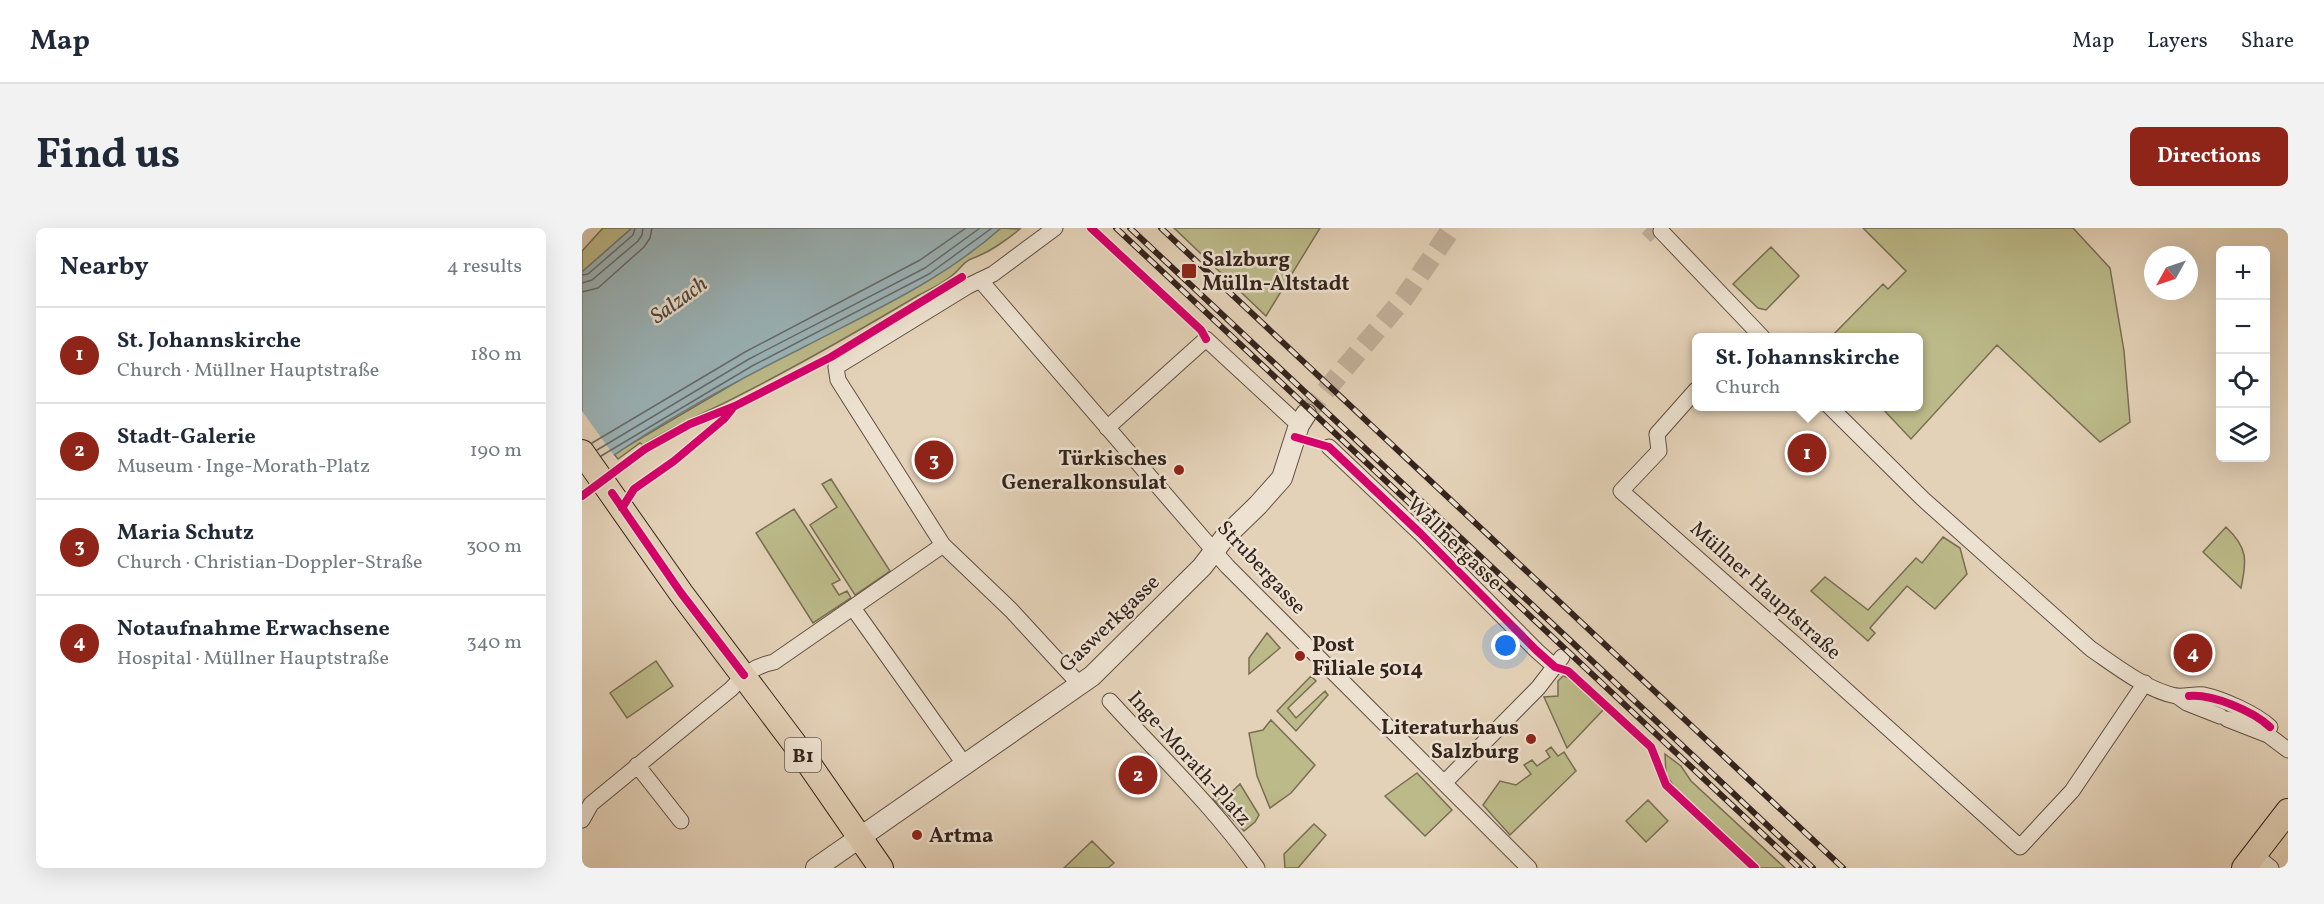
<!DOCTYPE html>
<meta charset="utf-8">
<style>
:root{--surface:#fff;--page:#f2f2f3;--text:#1f2937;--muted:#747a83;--line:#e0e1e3;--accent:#8f2418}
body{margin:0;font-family:Vollkorn,serif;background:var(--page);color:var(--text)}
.controls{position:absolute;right:18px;top:18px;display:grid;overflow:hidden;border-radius:9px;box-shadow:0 6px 24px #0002}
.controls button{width:54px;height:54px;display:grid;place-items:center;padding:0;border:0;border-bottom:2px solid var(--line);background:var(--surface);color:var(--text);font:30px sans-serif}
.compass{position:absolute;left:1562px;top:18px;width:54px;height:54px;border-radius:50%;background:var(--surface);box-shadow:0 6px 24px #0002;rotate:230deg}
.you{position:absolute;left:924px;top:418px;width:21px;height:21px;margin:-15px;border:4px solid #fff;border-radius:50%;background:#1a73e8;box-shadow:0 0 0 9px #1a73e833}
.badge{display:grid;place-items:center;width:39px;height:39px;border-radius:50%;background:var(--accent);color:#fff;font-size:20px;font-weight:700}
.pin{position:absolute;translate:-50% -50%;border:3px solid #fff;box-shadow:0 2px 6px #0006}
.popup{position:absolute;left:1110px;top:105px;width:231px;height:78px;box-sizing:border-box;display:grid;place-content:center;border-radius:9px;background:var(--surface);filter:drop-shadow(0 2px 4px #0005);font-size:20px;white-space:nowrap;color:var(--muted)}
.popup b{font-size:22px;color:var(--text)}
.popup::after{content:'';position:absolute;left:50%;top:100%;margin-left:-12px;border:12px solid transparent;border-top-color:var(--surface)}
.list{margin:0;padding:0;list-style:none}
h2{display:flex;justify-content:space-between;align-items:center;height:78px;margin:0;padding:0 24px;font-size:26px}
h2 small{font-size:20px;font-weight:400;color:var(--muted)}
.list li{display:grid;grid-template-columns:39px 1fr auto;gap:18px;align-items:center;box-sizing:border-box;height:96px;padding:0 24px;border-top:2px solid var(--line)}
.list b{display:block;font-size:22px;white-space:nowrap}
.list p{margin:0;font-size:20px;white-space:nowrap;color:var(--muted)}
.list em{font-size:20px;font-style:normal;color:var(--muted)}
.icon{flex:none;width:33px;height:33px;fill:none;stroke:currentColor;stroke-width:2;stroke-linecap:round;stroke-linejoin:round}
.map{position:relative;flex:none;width:1706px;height:640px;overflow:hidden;border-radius:9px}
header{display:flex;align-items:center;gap:36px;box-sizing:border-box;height:84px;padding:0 30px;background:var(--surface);border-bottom:2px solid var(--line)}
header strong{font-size:28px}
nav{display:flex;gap:33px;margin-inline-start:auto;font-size:21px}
.intro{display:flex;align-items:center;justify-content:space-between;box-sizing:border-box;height:144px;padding:0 36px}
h1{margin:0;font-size:42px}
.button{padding:15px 27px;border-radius:9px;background:var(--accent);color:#fff;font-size:21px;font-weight:700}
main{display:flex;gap:36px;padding:0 36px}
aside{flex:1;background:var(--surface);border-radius:9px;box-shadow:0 6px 24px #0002}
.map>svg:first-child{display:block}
.green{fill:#bcba89;stroke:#786e53;stroke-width:1.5}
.water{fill:#9bb5ba;stroke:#727b7b;stroke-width:1.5}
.pier{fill:#e4d2b8}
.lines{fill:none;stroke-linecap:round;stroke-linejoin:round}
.shore{stroke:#686c6c;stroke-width:1.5}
.minor-tunnel{stroke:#c1af99;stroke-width:15;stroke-dasharray:15 8;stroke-linecap:butt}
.tertiary-tunnel{stroke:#c1af99;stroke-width:20;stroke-dasharray:20 10;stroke-linecap:butt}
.minor-casing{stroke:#604f44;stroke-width:17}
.tertiary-casing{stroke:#604f44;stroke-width:22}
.primary-casing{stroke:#34231d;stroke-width:26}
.minor{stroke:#ede2d1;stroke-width:15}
.tertiary{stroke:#ede2d1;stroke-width:20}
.primary{stroke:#e4d2b8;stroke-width:24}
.rail-casing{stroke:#34231d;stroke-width:6}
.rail{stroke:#ede2d1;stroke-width:4;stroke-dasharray:11;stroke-linecap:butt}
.cycleway-casing{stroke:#ede2d1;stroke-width:11}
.cycleway{stroke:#d6006c;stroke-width:8}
.poi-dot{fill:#8f2418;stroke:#ede2d1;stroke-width:2}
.labels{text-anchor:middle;stroke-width:5;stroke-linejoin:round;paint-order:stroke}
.shield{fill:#ede2d1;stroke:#6c5c53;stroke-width:1.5}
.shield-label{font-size:20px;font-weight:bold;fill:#34231d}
.poi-label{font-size:21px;font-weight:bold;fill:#34231d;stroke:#ede2d1;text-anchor:start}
.street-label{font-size:21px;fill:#34231d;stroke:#ede2d1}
.water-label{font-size:22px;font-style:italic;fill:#4e4844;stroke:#ede2d1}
</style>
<header>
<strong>Map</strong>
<nav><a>Map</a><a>Layers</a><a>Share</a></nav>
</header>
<div class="intro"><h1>Find us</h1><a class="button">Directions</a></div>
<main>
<aside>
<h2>Nearby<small>4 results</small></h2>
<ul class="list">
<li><span class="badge">1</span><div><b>St. Johannskirche</b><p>Church · Müllner Hauptstraße</p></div><em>180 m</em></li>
<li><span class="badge">2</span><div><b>Stadt-Galerie</b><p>Museum · Inge-Morath-Platz</p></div><em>190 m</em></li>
<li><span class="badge">3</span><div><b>Maria Schutz</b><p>Church · Christian-Doppler-Straße</p></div><em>300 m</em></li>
<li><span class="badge">4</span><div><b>Notaufnahme Erwachsene</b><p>Hospital · Müllner Hauptstraße</p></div><em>340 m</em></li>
</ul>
</aside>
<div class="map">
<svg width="1706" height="640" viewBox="0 0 1706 640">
<rect width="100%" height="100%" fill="#e4d2b8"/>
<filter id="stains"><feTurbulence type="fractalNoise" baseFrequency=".00333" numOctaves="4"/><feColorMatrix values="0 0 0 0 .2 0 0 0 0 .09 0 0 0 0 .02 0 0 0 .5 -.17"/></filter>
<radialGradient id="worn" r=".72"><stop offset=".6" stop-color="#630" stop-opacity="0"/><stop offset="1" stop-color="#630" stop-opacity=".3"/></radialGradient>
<path class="green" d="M21,0H50L0,44V23Z
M419,0L438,1C422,14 408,24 389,31C382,34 379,39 375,43C366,53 349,61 337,67C278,102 219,136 158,167C126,184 92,197 61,217L58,215L36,231L32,226L173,143L291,83L401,15Z
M592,0H738L684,88Z
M1281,0H1491L1528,40L1542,123L1548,194L1518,214L1415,117L1329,211L1299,179L1336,178V110L1249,109L1301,56L1306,61L1324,43Z
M1189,19L1217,48L1184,82L1176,80L1151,56Z
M249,251L308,343L273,367L228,297L255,279L240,256Z
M212,281L258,352L250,356L257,367L265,363L269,370L231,395L174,305Z
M1644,299C1666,320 1665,332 1659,360L1621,324Z
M1361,309L1378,320L1385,346L1353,381L1325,358L1288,400L1293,405L1286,413L1229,363L1243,349L1286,382L1334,330L1340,335Z
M685,405L698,420L667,446V430Z
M74,433L91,458L45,490L28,465Z
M729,448L734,453L706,480L714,490L743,463L746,467L714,503L695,483Z
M981,448L992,451L1023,480L985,520L962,469L976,468V453Z
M689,492L733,537L709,565L688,580L675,548L667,505L681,502Z
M969,519L976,528L982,524L994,543L928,607L901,577L918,553L934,557L949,546L942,537L950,532L955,538L968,529L964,523Z
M1083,526L1099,538L1109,553L1203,640H1178L1092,559L1084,546Z
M835,545L870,582L843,608L803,568Z
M658,556L677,587L673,594L662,603L631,571L633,568L640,573Z
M1066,572L1086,593L1064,614L1044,593Z
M732,596L744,607L716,640H703L702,626Z
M510,613L532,635L526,640H482Z"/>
<path class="water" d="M50,0H419C362,51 291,83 224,118C148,156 68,199 0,250V44Z"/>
<path class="pier" d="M0,183L33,229L0,253Z"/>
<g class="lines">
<path class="shore" d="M0,47L6,46L51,7L53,0
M0,55L10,52L56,13L60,7L61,0
M0,64L16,60L62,19L68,10L70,0
M10,215L163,124L338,32L384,0
M15,222L167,131L343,40L398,0
M19,228L170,138L347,46L410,0"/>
<path class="minor-tunnel" d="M1065,0L1074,9"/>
<path class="tertiary-tunnel" d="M724,186L822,70L870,0"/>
<g class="minor-casing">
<path id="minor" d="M473,0L411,46L386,58L254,139L256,152L361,317L429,382L499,458
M1079,3L1181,110
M398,52L645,338L947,640
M1114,162L1075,206L1077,223L1039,263L1216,419L1438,619L1490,563L1563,455
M1247,178L1341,271L1509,421C1534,438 1564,462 1594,468C1603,469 1613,466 1622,467C1641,471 1674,486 1688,499
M525,200L624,111L717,197
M747,219L838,305L954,422L973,439
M271,380L383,537
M1595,468L1605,475L1638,488
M528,473C578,528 632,579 675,640
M1645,491L1686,507L1706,522
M55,537L99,593
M862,555L956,460L980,429
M0,592L9,576L149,461C162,447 172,438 192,434L361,317
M1673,627L1689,640"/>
</g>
<g class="tertiary-casing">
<path id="tertiary" d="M234,640L510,448L620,339L643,309L676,277L700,250L717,197L724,186"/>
</g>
<g class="primary-casing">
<path id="primary" d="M0,224L99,365L218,523L299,640
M1662,640L1706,583"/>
</g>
<use href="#minor" class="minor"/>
<use href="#tertiary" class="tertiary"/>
<use href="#primary" class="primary"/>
<g class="rail-casing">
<path id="rail" d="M534,0L1217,640
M548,0L1231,640
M579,0L1261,640"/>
</g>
<use href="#rail" class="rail"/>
<g class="cycleway-casing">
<path id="cycleway" d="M509,0L619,102L624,111
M713,209L747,219L838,305L954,422L973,439L986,443L1069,519L1084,557L1173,640
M30,265L99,365L162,447
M0,268L63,221L108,196L153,178L249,129L380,49
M40,280L52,261L92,233L142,191L150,181
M1607,468C1631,466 1671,483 1688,499"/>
</g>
<use href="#cycleway" class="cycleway"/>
</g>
<g class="poi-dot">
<rect x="599" y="35" width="16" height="16" rx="3"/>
<circle cx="597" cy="242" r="6"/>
<circle cx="718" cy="428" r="6"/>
<circle cx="949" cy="511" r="6"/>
<circle cx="335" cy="607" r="6"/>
</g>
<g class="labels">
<rect class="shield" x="203" y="510" width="36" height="34" rx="4.5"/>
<g class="shield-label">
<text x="221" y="534">B1</text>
</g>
<g class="poi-label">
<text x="620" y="38">Salzburg<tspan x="620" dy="24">Mülln-Altstadt</tspan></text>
<text x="585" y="237" text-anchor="end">Türkisches<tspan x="585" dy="24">Generalkonsulat</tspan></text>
<text x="730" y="423">Post<tspan x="730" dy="24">Filiale 5014</tspan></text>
<text x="937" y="506" text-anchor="end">Literaturhaus<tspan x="937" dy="24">Salzburg</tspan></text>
<text x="347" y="614">Artma</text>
</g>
<g class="street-label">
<text transform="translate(873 315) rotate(44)" y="7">Wallnergasse</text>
<text transform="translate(680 339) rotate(47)" y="7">Strubergasse</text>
<text transform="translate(1184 362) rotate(42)" y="7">Müllner Hauptstraße</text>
<text transform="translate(527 395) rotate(-44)" y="7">Gaswerkgasse</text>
<text transform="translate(608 530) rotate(48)" y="7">Inge-Morath-Platz</text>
</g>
<g class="water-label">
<text transform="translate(96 71) rotate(-36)" y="8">Salzach</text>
</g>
</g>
<rect width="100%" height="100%" filter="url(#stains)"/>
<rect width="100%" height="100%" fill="url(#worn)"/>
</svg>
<div class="controls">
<button>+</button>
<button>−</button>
<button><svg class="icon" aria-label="locate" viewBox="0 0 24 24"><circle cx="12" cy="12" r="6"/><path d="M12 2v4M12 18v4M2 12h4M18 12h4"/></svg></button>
<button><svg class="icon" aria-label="layers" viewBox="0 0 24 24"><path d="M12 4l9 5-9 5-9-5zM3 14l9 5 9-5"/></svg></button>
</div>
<svg class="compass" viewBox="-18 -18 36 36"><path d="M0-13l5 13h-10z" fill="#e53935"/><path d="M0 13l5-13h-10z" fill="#747a83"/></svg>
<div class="you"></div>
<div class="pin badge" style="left:1225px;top:225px">1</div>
<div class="popup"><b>St. Johannskirche</b>Church</div>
<div class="pin badge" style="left:556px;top:547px">2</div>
<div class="pin badge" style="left:352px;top:232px">3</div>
<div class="pin badge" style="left:1611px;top:425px">4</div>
</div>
</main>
